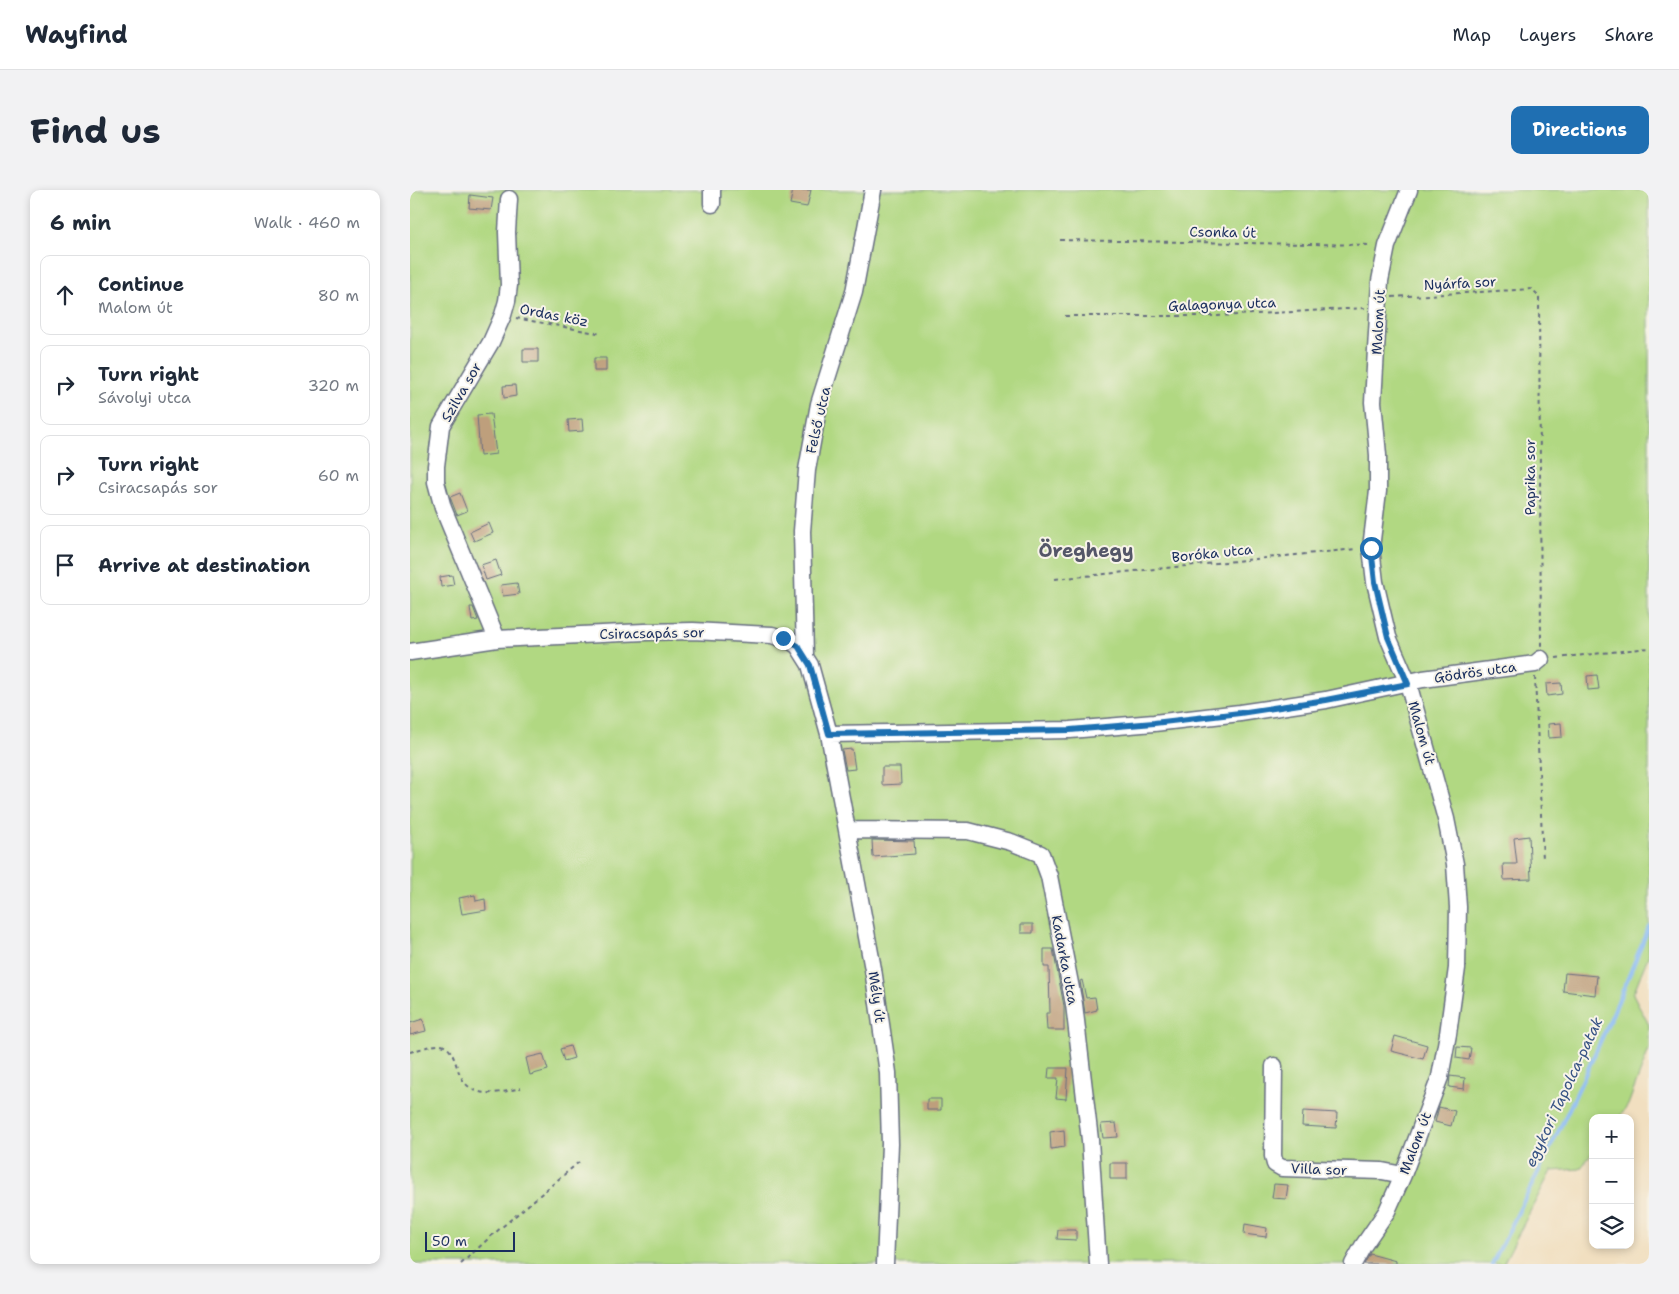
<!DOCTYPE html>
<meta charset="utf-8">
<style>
:root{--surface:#fff;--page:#f2f2f3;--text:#1f2937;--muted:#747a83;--line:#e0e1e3;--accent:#1f6fb2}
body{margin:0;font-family:"Shantell Sans",sans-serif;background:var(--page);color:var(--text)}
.controls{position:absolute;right:15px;bottom:15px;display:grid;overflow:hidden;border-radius:10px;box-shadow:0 2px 8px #0003}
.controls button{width:45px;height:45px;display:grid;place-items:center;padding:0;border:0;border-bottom:1px solid var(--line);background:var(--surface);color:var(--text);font:25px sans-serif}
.scale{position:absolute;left:15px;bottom:12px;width:90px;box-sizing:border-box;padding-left:5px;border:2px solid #1b2f5e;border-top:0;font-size:14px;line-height:18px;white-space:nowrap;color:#1b2f5e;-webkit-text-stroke:4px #f7f3e8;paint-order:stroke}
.stop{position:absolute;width:15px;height:15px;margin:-11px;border:4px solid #1f6fb2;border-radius:50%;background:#fff}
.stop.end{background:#1f6fb2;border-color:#fff;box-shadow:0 1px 5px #0008}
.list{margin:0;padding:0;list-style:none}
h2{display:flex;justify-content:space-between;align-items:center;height:65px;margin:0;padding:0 20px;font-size:21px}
h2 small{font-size:16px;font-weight:400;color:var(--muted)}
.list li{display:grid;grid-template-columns:32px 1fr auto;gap:15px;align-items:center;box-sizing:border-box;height:80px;margin:0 10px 10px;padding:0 10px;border:1px solid var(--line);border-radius:10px}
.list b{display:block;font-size:19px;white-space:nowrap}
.list p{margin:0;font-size:16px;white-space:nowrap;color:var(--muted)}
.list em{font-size:16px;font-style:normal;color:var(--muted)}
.icon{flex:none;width:28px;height:28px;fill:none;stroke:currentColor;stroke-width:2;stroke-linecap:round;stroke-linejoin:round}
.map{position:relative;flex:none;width:1239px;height:1074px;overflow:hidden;border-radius:10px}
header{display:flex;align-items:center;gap:30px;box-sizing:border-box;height:70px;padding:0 25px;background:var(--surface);border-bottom:1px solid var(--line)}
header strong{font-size:24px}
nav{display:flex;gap:28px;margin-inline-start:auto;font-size:18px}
.intro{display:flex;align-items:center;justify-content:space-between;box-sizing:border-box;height:120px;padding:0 30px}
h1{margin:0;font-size:35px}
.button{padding:12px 22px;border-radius:10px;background:var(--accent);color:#fff;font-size:18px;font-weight:700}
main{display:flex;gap:30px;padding:0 30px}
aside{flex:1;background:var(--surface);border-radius:10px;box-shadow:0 2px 8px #0003}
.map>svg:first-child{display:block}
.green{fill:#b1d882;stroke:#668470}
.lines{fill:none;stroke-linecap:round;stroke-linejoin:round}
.stream{stroke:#88baf5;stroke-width:4}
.building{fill:#be9f7b}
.minor-casing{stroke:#666d80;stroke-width:19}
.path{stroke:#666d80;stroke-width:2;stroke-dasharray:4 4;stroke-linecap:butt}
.minor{stroke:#fff;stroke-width:16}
.route{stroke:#1f6fb2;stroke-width:6}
.labels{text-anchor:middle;stroke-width:4;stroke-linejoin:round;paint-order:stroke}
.street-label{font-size:14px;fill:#1b2f5e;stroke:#f7f3e8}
.water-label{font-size:15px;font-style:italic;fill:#365284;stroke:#f7f3e8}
.district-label{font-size:19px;font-weight:bold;fill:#545668;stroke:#f7f3e8}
</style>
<header>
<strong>Wayfind</strong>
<nav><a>Map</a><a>Layers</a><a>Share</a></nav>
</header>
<div class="intro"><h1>Find us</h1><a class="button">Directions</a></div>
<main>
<aside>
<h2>6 min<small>Walk · 460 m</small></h2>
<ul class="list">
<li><svg class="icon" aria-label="ahead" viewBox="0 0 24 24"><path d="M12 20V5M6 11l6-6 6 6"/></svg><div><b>Continue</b><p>Malom út</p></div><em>80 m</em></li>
<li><svg class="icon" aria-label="right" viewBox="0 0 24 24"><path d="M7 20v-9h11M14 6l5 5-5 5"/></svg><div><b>Turn right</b><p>Sávolyi utca</p></div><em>320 m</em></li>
<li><svg class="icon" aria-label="right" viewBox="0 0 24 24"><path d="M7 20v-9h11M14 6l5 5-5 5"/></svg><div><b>Turn right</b><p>Csiracsapás sor</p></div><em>60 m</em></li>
<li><svg class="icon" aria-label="arrive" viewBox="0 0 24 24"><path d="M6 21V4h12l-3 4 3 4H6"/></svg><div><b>Arrive at destination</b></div></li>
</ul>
</aside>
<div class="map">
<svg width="1239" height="1074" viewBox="0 0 1239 1074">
<rect width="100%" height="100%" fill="#f7f3e8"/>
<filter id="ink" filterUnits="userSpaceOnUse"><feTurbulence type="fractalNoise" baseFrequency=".02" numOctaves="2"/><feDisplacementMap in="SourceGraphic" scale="10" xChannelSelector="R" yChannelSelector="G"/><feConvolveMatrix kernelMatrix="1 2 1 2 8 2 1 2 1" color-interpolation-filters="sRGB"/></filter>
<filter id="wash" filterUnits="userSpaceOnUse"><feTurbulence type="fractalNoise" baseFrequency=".0096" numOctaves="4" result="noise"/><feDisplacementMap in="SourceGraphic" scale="20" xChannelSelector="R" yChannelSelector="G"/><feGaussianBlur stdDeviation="1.12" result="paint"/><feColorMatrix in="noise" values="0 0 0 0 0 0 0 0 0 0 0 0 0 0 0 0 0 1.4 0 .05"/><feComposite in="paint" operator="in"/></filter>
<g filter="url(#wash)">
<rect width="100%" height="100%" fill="#f1dfc0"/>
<path class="green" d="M0,0H1239V764L1223,804L1239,835V859L1218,915L1209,928H1183V962L1170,979L1141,981L1093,1074H0Z"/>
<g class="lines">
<path class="stream" d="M1082,1074C1138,964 1194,852 1239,736"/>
</g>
<g id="blocks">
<path class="building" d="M383,0H401L397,17L380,14Z
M60,5L83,8L81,20L59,18Z
M113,159H128V172H113Z
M184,168H196V181H184Z
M105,195L106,206L94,208L93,196Z
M81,224L86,264L70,266L67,225Z
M172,229L173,241L159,242L158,230Z
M50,303L57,321L47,325L40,307Z
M79,333L83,343L64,351L60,342Z
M86,370L91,385L76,390L71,375Z
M42,385L44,395L31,397L30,387Z
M107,393L109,404L93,406L91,395Z
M60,417H63L68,430L62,431Z
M1187,485L1189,499L1178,500L1177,486Z
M1151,493L1152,504L1137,506L1136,494Z
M1151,533L1152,547L1139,548L1138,534Z
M442,559L445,579L436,580L432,560Z
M472,577H490L491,594L472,595Z
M1119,646L1121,689L1094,690L1093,674H1107L1104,648Z
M462,650L504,651L505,664L463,667Z
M65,705L66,711L75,709L76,720L52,724L49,708Z
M611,734H623V743H611Z
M634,759H643L654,816V840H637L636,823H640L639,777H634Z
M1155,783L1187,786L1185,805L1153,801Z
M672,790L676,808L685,807L687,820L675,823L670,791Z
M13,829L16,841L0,845V833Z
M985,846L1017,855L1013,869L981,861Z
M160,856L164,868L154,871L150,859Z
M1047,857L1061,858L1059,870L1046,868Z
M133,864L138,880L120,885L116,868Z
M639,878H658L656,909L646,908L648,888H638Z
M1040,886L1055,888L1054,899L1039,897Z
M517,909H531V920H517Z
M1029,917L1045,921L1041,936L1025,932Z
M893,921L927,923L926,938L892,936Z
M706,933L708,947L693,948L691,934Z
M654,940L655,957L641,959L640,942Z
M700,973H717V989H700Z
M864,994L878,995L876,1009L862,1008Z
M835,1034L857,1038L856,1047L834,1044Z
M648,1040H666V1050L647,1049Z
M960,1064L986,1071V1074H954Z"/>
</g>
</g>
<g filter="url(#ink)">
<use href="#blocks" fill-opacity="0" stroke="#666d80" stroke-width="1"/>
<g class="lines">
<g class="minor-casing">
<path id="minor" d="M302,14V0
M87,449L33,318L26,292V276L31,236L81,152L93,125L97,111L99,95L97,42L99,9
M0,462L87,449L234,442L283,441L362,445L381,451L388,456L400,475L419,544L463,779L478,883L480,954L475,1074
M395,465L392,341L397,280L409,214L444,102L463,0
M419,544L660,540L744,533L830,523L916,510L1013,489L1125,474L1131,469
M438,640L558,641L601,652L631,664L639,686L664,814L680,950L688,1074
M864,876L863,966L865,974L872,978L972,981L993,985
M943,1074L953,1056L977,1021L993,985L1030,887L1038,844L1047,778L1048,717L1045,674L1036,629L998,493L978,447L965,392L961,358L968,301V265L963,212L970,91L977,56L999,0"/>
</g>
<path class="path" d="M650,50L962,55
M982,107L1122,99L1129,106L1131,456
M655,126H808L955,118
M106,128L192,144
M645,389L946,359
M1146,468L1239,458
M1125,487L1133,670
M0,862C9,860 22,854 31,855C52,859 40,900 76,903C87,904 101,900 111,898
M51,1074L79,1048L169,972"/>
<use href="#minor" class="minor"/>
</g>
</g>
<g class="lines" filter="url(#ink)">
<path class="route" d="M373,448L388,456L400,475L419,544L660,540L744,533L830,523L916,510L998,494L978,447L965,392L961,358"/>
</g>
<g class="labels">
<g class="street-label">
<text transform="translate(813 42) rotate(1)" y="5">Csonka út</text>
<text transform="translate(1050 93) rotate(-3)" y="5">Nyárfa sor</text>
<text transform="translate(812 114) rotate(-2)" y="5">Galagonya utca</text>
<text transform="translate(144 125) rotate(11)" y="5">Ordas köz</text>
<text transform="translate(968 132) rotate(-87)" y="5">Malom út</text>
<text transform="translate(51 202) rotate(-60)" y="5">Szilva sor</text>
<text transform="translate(408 230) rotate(-77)" y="5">Felső utca</text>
<text transform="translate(1120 287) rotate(-90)" y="5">Paprika sor</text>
<text transform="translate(802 363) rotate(-6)" y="5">Boróka utca</text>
<text transform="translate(242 443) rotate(-1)" y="5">Csiracsapás sor</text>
<text transform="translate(1065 482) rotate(-8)" y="5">Gödrös utca</text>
<text transform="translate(1012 543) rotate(74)" y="5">Malom út</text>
<text transform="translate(655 770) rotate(79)" y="5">Kadarka utca</text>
<text transform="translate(467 807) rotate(82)" y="5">Mély út</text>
<text transform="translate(1005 953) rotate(-69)" y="5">Malom út</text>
<text transform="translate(909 979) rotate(2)" y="5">Villa sor</text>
</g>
<g class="water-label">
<text transform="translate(1154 902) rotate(-65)" y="5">egykori Tapolca-patak</text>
</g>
<g class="district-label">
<text x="676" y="367">Öreghegy</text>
</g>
</g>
</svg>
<div class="controls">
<button>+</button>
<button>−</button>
<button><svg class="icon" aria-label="layers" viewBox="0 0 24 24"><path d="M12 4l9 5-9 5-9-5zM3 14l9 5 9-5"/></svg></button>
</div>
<div class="scale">50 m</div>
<div class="stop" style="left:961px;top:358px"></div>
<div class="stop end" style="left:373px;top:448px"></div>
</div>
</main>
